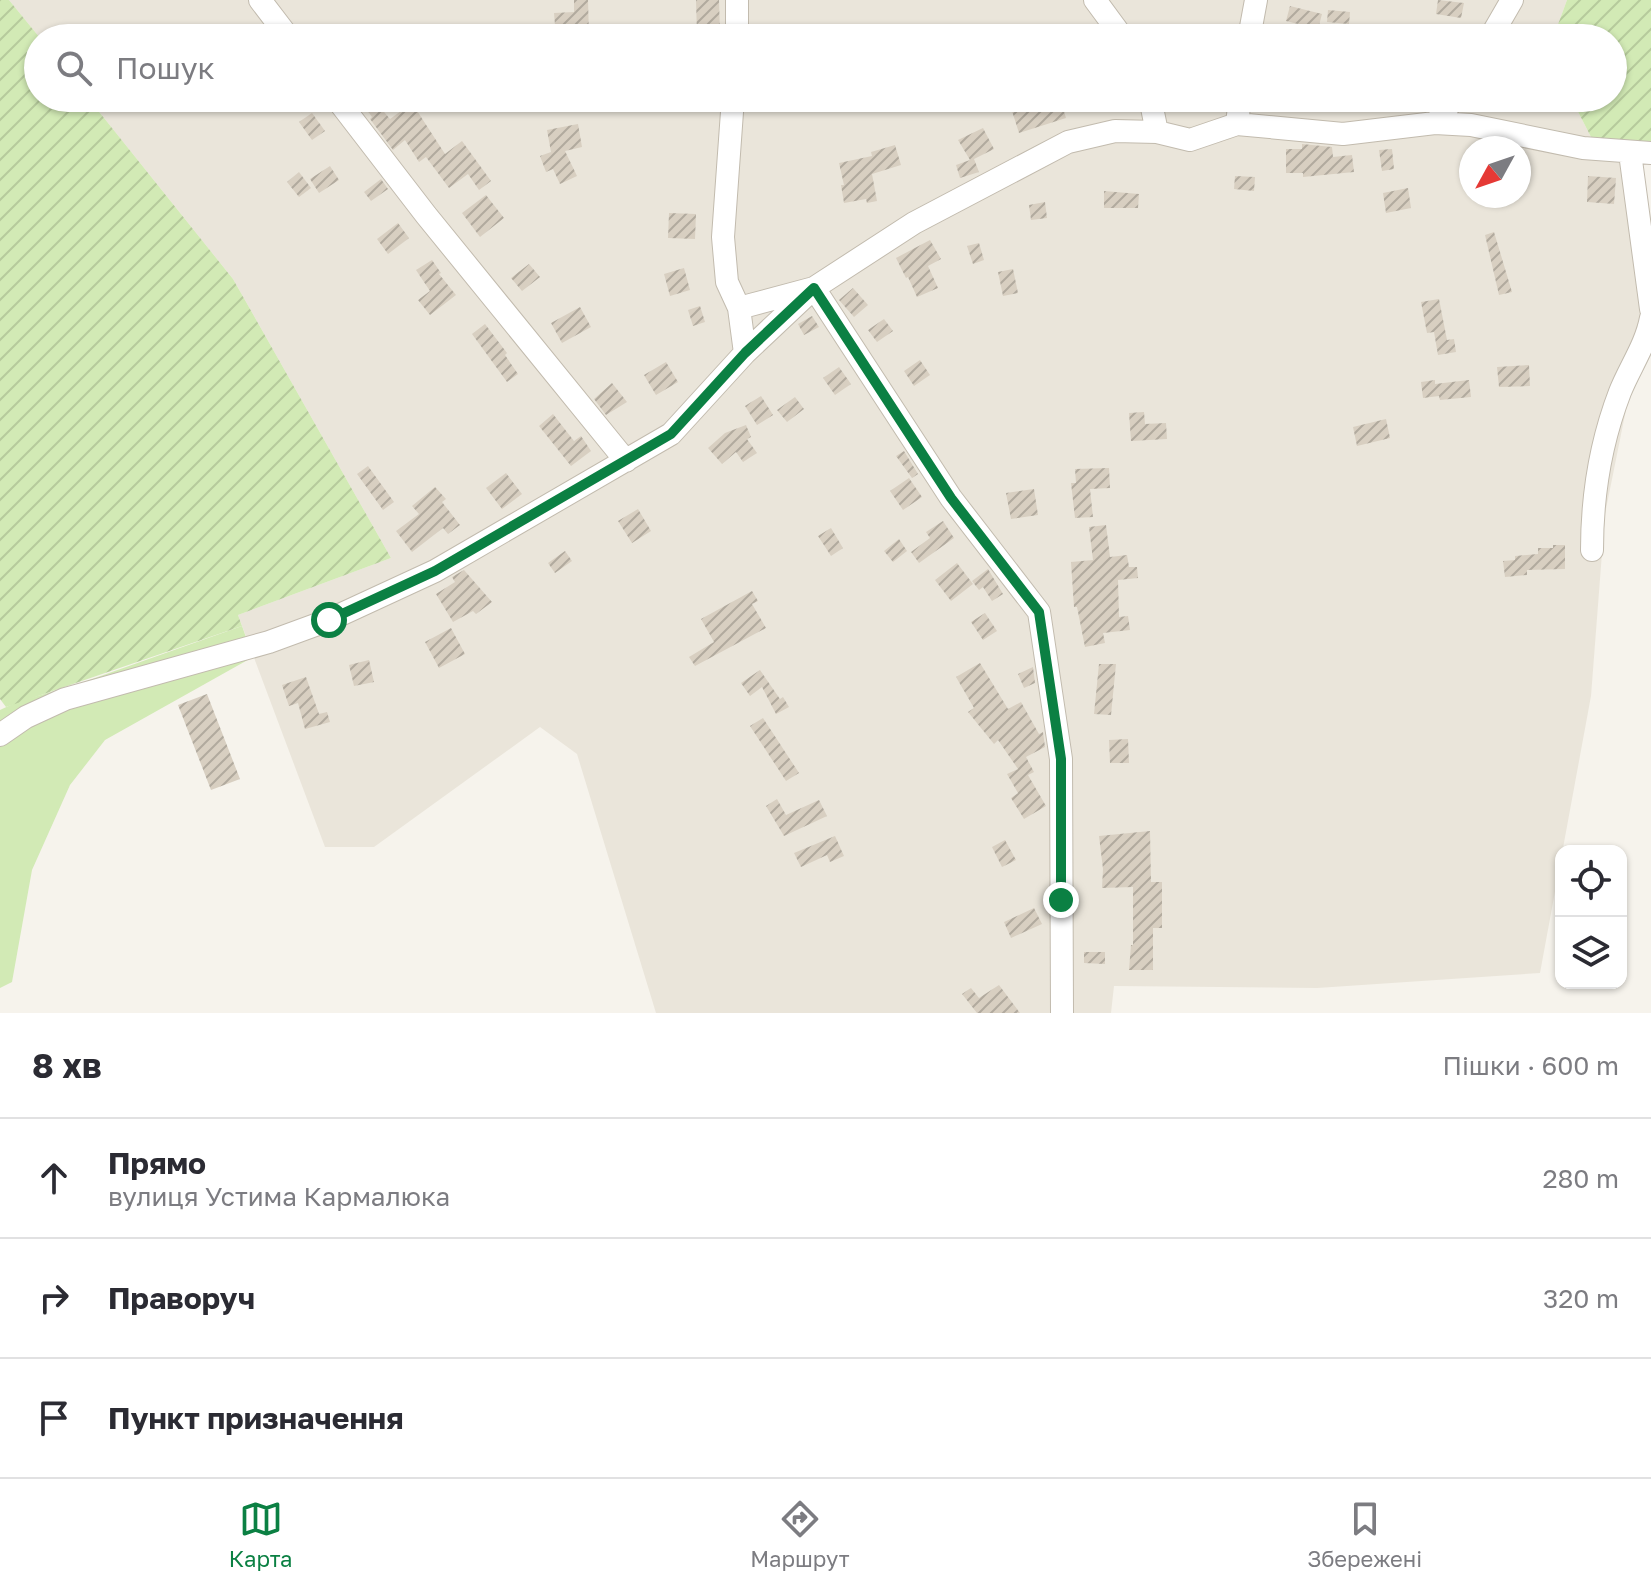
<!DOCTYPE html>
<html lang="uk">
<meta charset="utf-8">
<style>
:root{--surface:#fff;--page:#f2f2f3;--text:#2b2b33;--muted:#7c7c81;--line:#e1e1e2;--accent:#0b8043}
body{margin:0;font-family:"Golos Text",sans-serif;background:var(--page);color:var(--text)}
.controls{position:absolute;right:24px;bottom:24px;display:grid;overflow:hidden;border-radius:16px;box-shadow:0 2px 6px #0004}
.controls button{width:72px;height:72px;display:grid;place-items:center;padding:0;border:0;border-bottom:2px solid var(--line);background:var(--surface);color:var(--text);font:40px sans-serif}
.compass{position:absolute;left:1459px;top:136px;width:72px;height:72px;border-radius:50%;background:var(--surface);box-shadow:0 2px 6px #0004;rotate:230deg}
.stop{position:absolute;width:24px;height:24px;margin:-18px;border:6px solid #0b8043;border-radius:50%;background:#fff}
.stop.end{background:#0b8043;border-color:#fff;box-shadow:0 2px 8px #0008}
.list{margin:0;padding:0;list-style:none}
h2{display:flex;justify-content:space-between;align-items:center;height:104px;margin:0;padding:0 32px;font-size:34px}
h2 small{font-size:26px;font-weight:400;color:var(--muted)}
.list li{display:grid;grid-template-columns:52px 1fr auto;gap:24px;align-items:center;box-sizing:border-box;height:120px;padding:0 32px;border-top:2px solid var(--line)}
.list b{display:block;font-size:30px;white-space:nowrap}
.list p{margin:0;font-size:26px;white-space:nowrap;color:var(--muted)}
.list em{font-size:26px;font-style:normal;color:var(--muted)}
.icon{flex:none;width:44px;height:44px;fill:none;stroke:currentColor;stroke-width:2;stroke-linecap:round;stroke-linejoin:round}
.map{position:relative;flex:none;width:1651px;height:1013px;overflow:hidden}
.search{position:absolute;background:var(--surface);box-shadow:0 2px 6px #0004;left:24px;right:24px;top:24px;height:88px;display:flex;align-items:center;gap:20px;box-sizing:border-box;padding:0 28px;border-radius:44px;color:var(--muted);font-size:30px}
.sheet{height:464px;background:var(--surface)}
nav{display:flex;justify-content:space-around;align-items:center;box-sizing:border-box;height:112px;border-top:2px solid var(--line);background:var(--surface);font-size:22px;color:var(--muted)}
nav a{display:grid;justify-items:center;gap:4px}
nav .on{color:var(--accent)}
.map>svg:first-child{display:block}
.residential{fill:#eae5da;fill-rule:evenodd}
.grass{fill:#d2eab5}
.garden{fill:url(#garden-furrows)}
.building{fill:url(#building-hatch)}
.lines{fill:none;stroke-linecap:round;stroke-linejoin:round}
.minor-casing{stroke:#c2bbae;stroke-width:24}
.minor{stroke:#fff;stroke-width:22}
.route{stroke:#0b8043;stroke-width:10}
</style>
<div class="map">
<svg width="1651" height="1013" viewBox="0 0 1651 1013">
<defs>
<pattern id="garden-furrows" width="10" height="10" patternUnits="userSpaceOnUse" patternTransform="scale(2)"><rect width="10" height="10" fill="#d2eab5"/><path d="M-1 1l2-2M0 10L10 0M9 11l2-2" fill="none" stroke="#b6ca9c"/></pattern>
<pattern id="building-hatch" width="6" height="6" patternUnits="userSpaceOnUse" patternTransform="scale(2)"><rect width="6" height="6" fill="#d8cfc1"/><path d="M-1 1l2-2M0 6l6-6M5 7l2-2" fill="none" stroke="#b1aa9e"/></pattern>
</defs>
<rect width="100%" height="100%" fill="#f6f3ec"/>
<path class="residential" d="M9,0H1567L1553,38H40Z
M88,98H1571L1591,137L1643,144L1642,169L1651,248L1635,365L1605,514L1591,696L1540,973L1317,988L1114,986L1111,1013H656L577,754L540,727L374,847H325L238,615L391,558L233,279ZM1471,148H1519V196H1471Z"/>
<path class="grass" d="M242,626L253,657L105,740L70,785L32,870L12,982L0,988V710L17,702L78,684Z"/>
<path class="garden" d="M0,0H9L40,38L38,98H88L233,279L391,558L238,615L242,626L6,707L0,699Z
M1567,0H1651V144L1591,137L1571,98H1613V38H1553Z"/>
<path class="building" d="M574,0H588L589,36L556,37L554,13L574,12Z
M696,0H719L720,34L697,35Z
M1438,0L1464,3L1461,18L1436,14Z
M1290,6L1322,14L1318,29L1286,21Z
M1328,10L1350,12L1349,24L1327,22Z
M688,98H719L718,112L687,111Z
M1060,98L1066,118L1019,133L1012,111Z
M374,100L390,119L412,103L445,154L462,141L491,181L479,190L468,174L449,188L426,157L419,162L405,140L393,150L370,119L372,117L365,107Z
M312,113L325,131L312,140L299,122Z
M578,124L582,147L565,151L577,176L560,184L553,169L546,172L540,156L551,152L547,130Z
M983,128L994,149L974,159L979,172L960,178L956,165L970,160L958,140Z
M1302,144L1332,147L1333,157L1352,155L1354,172L1303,177V173H1286V149H1302Z
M895,145L901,165L872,174L877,201L867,203L866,199L844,203L841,185H844L839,163L872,156L871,152Z
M1392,149L1394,169L1382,171L1379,150Z
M330,166L339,180L319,193L310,179Z
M299,172L311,188L299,197L287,182Z
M1235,176L1255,177L1254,191L1234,189Z
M1588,176L1616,178L1614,204L1587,202Z
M381,179L388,189L371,201L364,192Z
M1408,188L1411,208L1386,213L1383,193Z
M1104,191L1139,194L1138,208H1104Z
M486,195L504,218L480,237L462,213Z
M1045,202L1047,218L1031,220L1029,205Z
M669,213L696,214L695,239L668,238Z
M398,223L409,238L388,254L377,239Z
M1494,232L1512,292L1499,295L1485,235Z
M930,240L941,259L928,266L938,288L917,297L908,277L906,278L896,258Z
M979,243L984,260L973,264L967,246Z
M432,260L441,273L439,274L456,295L430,315L418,300L430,291L416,270Z
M529,264L540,277L522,291L511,278Z
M684,268L690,290L670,296L664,274Z
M1013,269L1018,293L1003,296L998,272Z
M853,288L868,305L854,317L839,300Z
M1439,299L1447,340L1454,339L1456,352L1438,355L1434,332L1427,333L1421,302Z
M700,306L705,322L693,326L688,310Z
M580,307L591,327L562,343L551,323Z
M812,316L819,327L804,335L798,324Z
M884,319L893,331L877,342L868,330Z
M485,324L507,353L505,355L518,374L507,382L472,334Z
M920,360L930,375L914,386L904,371Z
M666,362L678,382L656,395L644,375Z
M1529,365L1530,386L1499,387L1497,367Z
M839,367L851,384L835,395L823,378Z
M1435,380V384L1469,380L1471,397L1440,400L1439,396L1423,398L1421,382Z
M612,383L627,402L606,415L594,399Z
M761,396L773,415L757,425L745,406Z
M795,397L804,409L787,422L777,410Z
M1144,412L1145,424L1166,423L1167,439L1131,441L1129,413Z
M553,414L574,441L581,436L591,451L571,466L539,426Z
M1386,419L1390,438L1357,446L1353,427Z
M746,425L751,437L747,439L757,453L743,462L736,452L722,464L708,448L725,433Z
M904,451L918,474L912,478L896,456Z
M368,466L394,502L383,510L357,474Z
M1109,468L1110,488L1090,489L1093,517L1075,518L1071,483H1076L1075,469Z
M506,473L522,494L502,509L486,488Z
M909,478L922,497L903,510L890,491Z
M435,487L446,499L442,502L460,525L448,534L443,528L412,552L396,531L419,514L412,506Z
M1034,489L1038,515L1011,519L1006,493Z
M638,509L651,531L632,543L618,521Z
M943,521L954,538L919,563L911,552L930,538L926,532Z
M1106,525L1110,557L1127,555L1129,567H1137L1138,578L1118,580L1119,617L1128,616L1130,630L1103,633L1105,643L1085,647L1077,607H1074L1071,562L1093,560L1089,527Z
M831,528L843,548L831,556L818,536Z
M899,539L907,551L893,562L884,551Z
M1553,545H1565V569L1527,570V575L1505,577L1503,561L1515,560V556L1538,554V548H1553Z
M565,551L572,561L555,573L548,563Z
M957,563L973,584L951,601L935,580Z
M988,569L1003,594L992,601L983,587L979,590L972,581Z
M464,570L492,602L476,614L473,611L453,622L436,594L455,582L452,577Z
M752,591L758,601L752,604L766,628L695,666L689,657L714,642L701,619Z
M985,613L997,631L983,640L971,622Z
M451,628L465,654L439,668L425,642Z
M369,660L374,682L354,686L349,665Z
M980,663L1008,709L1021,702L1039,734L1043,732L1045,747L1026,757L1034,772L1028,775L1046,806L1024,819L1011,798L1018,793L1007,774L1018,769L998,740L994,744L968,712L974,708L956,677Z
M1099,664H1116L1111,715L1094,714Z
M1033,667L1035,683L1024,688L1018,674Z
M760,670L780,699L783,697L789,707L776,714L762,687L750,696L741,683Z
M306,677L319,714L327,712L330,722L305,729L298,703L289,706L282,685Z
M207,694L240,779L211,790L178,705Z
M763,718L799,773L786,781L750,726Z
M1128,739L1129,763H1110L1109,740Z
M777,799L786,815L819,800L827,816L784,836L766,806Z
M1150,831L1151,882H1162V928H1153V970H1129L1131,945H1133V887L1102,888L1103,869L1099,836Z
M835,836L844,856L830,862L827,855L801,867L794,853Z
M1005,840L1016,860L1002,867L992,847Z
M1034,908L1042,924L1011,938L1004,922Z
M1084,952H1105V964L1084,963Z
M999,985L1020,1013H977L962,994L971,988L979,998Z"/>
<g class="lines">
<g class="minor-casing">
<path id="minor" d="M260,0L289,38
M1095,0L1123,38
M737,38V0
M1249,38L1256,0
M1490,38L1512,0
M336,98L426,215L626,461
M733,98L723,237L727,282L739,308L745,353
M1150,98L1157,132
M1435,123L1455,98
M1237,124L1240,98
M1630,153L1651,309
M739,308L814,288L951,498L1039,612L1061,759L1062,1013
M1592,550C1592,494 1600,444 1620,392C1630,367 1646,345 1651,318
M0,735L26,717L65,699L269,642L329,620L435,571L671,434L745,353L814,288L914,223L1068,142L1115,131L1157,132L1190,140L1237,124L1343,134L1435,123L1471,125L1583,148L1651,153"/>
</g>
<use href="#minor" class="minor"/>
</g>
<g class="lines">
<path class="route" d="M329,620L435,571L671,434L745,353L814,288L951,498L1039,612L1061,759V900"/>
</g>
</svg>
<div class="controls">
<button><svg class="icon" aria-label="locate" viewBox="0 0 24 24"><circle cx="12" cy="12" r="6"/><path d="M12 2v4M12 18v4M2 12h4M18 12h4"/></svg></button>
<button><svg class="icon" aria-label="layers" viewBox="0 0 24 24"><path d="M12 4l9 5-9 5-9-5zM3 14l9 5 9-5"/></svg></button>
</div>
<svg class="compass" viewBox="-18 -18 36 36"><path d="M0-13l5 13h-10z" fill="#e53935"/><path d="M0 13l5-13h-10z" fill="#7c7c81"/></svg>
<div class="stop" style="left:329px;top:620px"></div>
<div class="stop end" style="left:1061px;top:900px"></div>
<div class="search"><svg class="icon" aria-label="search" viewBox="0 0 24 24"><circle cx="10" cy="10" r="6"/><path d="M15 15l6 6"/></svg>Пошук</div>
</div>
<section class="sheet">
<h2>8 хв<small>Пішки · 600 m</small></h2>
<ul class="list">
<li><svg class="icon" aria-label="ahead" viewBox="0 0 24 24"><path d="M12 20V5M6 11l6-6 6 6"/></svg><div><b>Прямо</b><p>вулиця Устима Кармалюка</p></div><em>280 m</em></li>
<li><svg class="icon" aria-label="right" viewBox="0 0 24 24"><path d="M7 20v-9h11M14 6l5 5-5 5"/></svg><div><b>Праворуч</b></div><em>320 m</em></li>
<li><svg class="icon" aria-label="arrive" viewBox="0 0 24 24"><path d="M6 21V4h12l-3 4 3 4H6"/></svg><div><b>Пункт призначення</b></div></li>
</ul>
</section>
<nav>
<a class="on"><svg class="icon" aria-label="map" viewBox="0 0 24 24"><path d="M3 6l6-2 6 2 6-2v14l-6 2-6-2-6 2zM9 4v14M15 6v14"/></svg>Карта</a>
<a><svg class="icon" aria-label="directions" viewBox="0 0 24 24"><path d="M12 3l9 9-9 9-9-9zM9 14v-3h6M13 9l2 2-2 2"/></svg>Маршрут</a>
<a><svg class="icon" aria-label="saved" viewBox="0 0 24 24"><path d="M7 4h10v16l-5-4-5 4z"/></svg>Збережені</a>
</nav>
